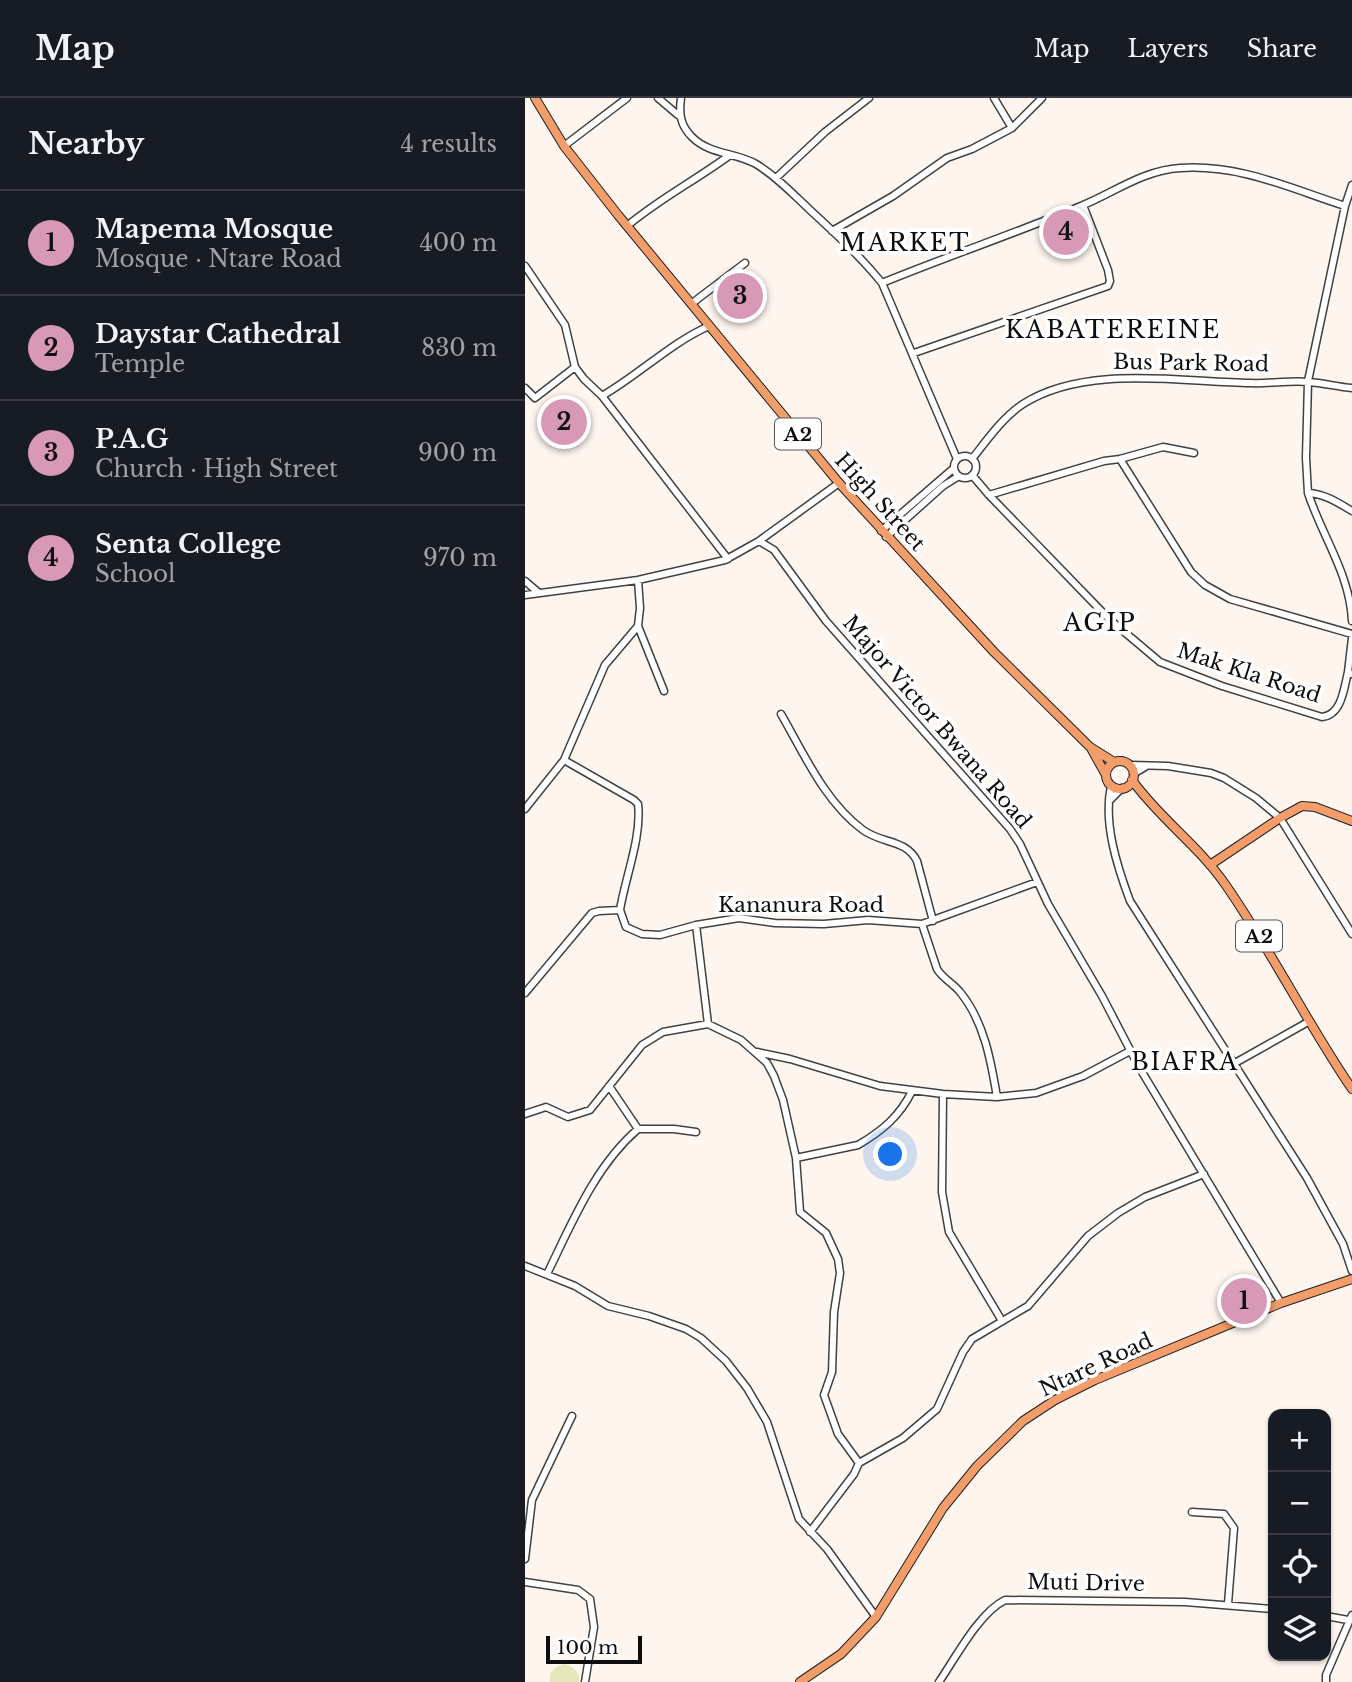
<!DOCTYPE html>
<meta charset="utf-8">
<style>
:root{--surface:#171b24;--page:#20242c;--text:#f1f3f6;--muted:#9ea1a6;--line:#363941;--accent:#d799b6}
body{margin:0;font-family:"Libre Baskerville",serif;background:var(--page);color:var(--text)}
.controls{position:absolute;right:21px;bottom:21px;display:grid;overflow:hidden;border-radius:14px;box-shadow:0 2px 5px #0004}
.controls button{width:63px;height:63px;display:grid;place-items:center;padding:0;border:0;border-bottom:2px solid var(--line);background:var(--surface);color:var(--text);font:35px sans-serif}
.scale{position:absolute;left:21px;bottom:18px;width:96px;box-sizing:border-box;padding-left:7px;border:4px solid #0e0e0e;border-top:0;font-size:19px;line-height:24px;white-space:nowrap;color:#0e0e0e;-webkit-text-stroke:5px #fff;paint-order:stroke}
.you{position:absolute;left:366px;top:1057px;width:24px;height:24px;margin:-18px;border:5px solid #fff;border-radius:50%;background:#1a73e8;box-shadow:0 0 0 10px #1a73e833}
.badge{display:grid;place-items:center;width:46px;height:46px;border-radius:50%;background:var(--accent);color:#111;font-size:23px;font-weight:700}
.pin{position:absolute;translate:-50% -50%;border:4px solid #fff;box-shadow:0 2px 7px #0006}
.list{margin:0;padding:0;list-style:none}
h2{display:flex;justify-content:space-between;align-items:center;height:91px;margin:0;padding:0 28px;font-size:30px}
h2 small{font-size:23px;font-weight:400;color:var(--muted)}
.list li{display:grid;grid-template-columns:46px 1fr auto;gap:21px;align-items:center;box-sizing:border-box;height:105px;padding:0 28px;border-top:2px solid var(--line)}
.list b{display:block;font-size:26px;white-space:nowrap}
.list p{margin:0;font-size:23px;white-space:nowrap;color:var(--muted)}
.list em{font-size:23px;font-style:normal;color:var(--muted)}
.icon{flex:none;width:38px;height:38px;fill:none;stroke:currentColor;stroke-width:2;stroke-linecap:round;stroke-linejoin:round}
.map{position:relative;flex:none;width:827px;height:1584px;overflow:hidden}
header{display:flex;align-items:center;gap:42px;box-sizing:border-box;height:98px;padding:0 35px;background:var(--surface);border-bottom:2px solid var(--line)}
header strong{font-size:33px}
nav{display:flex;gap:38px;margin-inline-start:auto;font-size:24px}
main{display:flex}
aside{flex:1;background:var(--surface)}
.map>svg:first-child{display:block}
.green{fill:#e3e7ba}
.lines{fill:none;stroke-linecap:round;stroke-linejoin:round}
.minor-casing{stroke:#414141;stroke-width:9}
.major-casing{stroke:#1f1f1f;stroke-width:10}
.minor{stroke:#fff;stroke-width:6}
.major{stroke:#f39e6a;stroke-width:8}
.labels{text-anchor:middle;stroke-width:7;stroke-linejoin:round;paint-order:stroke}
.shield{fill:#fff;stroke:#565656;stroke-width:2}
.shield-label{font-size:19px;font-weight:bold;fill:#0e0e0e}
.street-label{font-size:21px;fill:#0e0e0e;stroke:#fff}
.neighbourhood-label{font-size:23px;letter-spacing:2px;fill:#0e0e0e;stroke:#fff}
.quarter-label{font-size:24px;letter-spacing:2px;fill:#0e0e0e;stroke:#fff}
</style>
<header>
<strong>Map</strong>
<nav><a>Map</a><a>Layers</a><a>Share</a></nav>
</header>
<main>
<aside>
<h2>Nearby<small>4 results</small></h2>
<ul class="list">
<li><span class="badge">1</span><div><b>Mapema Mosque</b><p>Mosque · Ntare Road</p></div><em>400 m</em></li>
<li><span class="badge">2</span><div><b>Daystar Cathedral</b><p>Temple</p></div><em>830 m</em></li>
<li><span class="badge">3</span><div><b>P.A.G</b><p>Church · High Street</p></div><em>900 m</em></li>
<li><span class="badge">4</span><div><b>Senta College</b><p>School</p></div><em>970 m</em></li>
</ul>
</aside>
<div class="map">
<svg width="827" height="1584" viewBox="0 0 827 1584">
<rect width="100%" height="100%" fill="#fef5ef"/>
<path class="green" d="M40,1566C49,1569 55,1574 54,1584H25C23,1573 31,1568 40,1566Z"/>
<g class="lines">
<g class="minor-casing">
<path id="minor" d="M133,0L153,17
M156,0C154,16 155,27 167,39C185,57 210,54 231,66C251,78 268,96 285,112C310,135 335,158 357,185L432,361
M469,0L487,30
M39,48L102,0
M251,80L300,34L344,0
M827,87L820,108L783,283L781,360L783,395C800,396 812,404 827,413
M102,128C134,101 171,82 205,57
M307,133L368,98L422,60L447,51L487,30L517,0
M0,168L40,227L50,269L59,281L77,298L203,461
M357,185C423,158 491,135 556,108C588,95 619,72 655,70C715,66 764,90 820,108
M166,206L220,165
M389,255L583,188L585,183L583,172L558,107
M0,290L10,300L50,269
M77,298C115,276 144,246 184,228
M429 369a11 11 0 1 1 22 0a11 11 0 1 1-22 0Z
M447,361C462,342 478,319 498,306C560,266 656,284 725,285C745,286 765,282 784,284C799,285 813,289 827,290
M595,361L638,349L669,355
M447,377L464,397L584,521L635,564L697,588L797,619C817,617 819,590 823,574L827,576
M783,395C797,438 825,476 827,523
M464,397L579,363L595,361L666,474L680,487L705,501L827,536
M356,433L429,370
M361,439L418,388L434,378
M234,443L249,452L301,523L485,731L495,746L523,806L577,898L614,969L756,1205
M113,482L115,510L113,528L139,593
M0,483L14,495
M0,497L113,482L200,462L234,443L314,385
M823,574L827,540
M256,616C279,656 300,704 338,732C357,746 381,741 392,763L408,823
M39,662L109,702L113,706C117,739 100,780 95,812
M605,667L643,668L686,675L699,680L731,700L755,720L827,836
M608,676L620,669
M586,688C578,725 592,768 605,803L782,1080L818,1146L827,1173
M584,703L597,690
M0,711L39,662L80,567L113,528
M397,826L412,871C418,881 428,885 435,894C459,923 466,963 472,999
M171,827L183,926
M0,895L67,815L74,813L95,812L101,829L117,836L135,837L171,827L214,820L250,825L299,826L343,822L397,826L512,784
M232,954L265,961L355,988L418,996L472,999L511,995L558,978L605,953
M710,965L783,924
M84,988L113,1031
M418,996L417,1094L424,1134L477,1223
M0,1016L21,1009L43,1019L65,1012L117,947L138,934L183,926L216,942L242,965L249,978L258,1002L271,1060L275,1114L301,1135L313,1161L315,1175L309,1214L307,1274L299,1297L313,1336L334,1365
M271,1060L333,1047C357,1033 375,1018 387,993
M0,1168L50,1188L83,1208L124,1218L161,1231L176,1240L201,1263L222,1290L242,1324L274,1421L302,1451L351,1519
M22,1176C47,1125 70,1068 113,1031H149L171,1034
M667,1414L699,1416L709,1430L703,1506
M285,1434L329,1376L334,1365L378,1340L412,1311L438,1254L447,1241L503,1208L563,1138L593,1115L620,1099L679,1076
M0,1461L7,1402L47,1318
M0,1484L53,1492L65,1501L69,1529L60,1584
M801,1518L823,1522
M414,1584C431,1559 454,1515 480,1502L660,1504L748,1511
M801,1584V1577L827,1517"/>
</g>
<g class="major-casing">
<path id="major" d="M10,0L39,48L93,117L314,385L469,554L565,649L589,664
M567,652L581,677
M581 677a14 14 0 1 1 28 0a14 14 0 1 1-28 0Z
M607,682C634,720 673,747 700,786C746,852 782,925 827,991
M685,767L755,720L777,708L790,709L827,723
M275,1584L316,1556L351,1519L418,1410L452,1368L498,1323L530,1302L570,1282L756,1205L827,1181"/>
</g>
<use href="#minor" class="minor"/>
<use href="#major" class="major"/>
</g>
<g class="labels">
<g class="shield">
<rect x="250" y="320.5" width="46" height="31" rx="5"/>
<rect x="711" y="822.5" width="46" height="31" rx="5"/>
</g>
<g class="shield-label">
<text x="273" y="343">A2</text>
<text x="734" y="845">A2</text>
</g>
<g class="street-label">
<text transform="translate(666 265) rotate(1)" y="7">Bus Park Road</text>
<text transform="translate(355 404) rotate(48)" y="7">High Street</text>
<text transform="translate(724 575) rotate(18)" y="7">Mak Kla Road</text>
<text transform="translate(412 624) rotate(49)" y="7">Major Victor Bwana Road</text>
<text x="276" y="814">Kananura Road</text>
<text transform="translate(571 1267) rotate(-25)" y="7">Ntare Road</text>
<text transform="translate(561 1485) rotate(1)" y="7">Muti Drive</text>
</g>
<g class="neighbourhood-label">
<text x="660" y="972">BIAFRA</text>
</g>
<g class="quarter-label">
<text x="380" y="153">MARKET</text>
<text x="588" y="240">KABATEREINE</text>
<text x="575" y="533">AGIP</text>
</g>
</g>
</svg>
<div class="controls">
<button>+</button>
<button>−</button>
<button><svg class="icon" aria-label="locate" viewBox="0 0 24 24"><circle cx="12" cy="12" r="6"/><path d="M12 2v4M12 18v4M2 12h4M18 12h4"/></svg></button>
<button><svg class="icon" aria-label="layers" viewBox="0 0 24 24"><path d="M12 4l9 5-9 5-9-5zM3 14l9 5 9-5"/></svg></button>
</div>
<div class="scale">100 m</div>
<div class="you"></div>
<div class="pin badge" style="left:719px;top:1203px">1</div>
<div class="pin badge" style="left:39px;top:324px">2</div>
<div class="pin badge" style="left:215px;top:198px">3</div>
<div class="pin badge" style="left:541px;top:134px">4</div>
</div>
</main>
